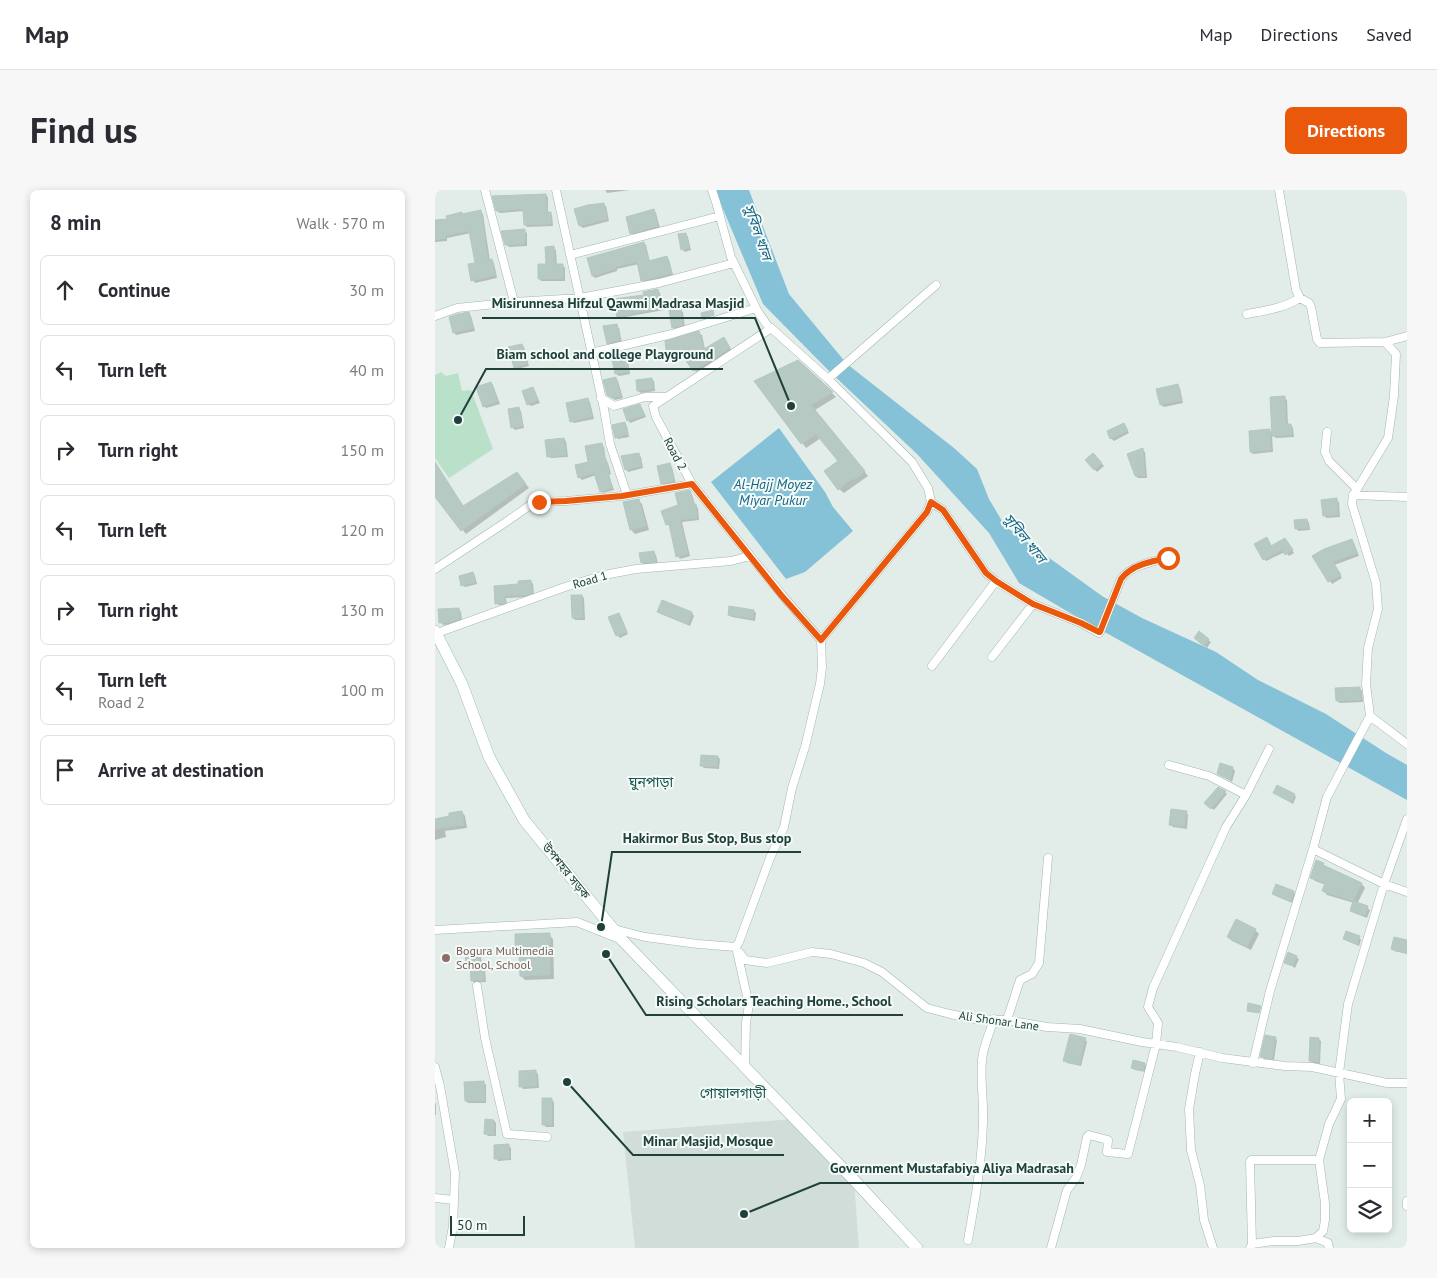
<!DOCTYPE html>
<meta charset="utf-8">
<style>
:root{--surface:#fff;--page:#f7f7f7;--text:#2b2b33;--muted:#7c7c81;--line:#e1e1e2;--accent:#ea580c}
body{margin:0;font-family:"PT Sans","Noto Sans Bengali",sans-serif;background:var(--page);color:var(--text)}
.controls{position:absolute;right:15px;bottom:15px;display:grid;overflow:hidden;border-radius:8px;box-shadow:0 2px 8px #0003}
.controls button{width:45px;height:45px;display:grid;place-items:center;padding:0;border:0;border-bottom:1px solid var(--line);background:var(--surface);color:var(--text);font:25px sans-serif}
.scale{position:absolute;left:15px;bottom:12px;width:75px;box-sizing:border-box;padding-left:5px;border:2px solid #20403b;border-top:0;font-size:14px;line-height:18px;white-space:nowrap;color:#20403b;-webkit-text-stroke:4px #f3faf7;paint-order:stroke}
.stop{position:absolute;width:15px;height:15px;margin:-11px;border:4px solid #ea580c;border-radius:50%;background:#fff}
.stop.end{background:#ea580c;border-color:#fff;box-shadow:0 1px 5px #0008}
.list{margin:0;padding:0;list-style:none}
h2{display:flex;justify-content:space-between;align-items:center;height:65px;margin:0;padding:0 20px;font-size:21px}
h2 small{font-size:16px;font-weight:400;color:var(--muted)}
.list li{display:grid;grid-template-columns:32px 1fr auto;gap:15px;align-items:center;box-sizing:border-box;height:70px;margin:0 10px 10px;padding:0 10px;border:1px solid var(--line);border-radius:8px}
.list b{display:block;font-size:19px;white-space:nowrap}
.list p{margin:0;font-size:16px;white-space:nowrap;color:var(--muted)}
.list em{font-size:16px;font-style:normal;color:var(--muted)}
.icon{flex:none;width:28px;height:28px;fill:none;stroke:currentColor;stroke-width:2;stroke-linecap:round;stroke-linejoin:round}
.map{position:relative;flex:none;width:972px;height:1058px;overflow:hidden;border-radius:8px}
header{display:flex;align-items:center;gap:30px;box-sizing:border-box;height:70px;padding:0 25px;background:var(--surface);border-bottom:1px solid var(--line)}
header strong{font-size:24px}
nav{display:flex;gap:28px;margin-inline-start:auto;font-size:18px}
.intro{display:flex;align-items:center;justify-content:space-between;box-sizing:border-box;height:120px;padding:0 30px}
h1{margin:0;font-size:35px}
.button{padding:12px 22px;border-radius:8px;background:var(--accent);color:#fff;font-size:18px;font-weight:700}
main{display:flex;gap:30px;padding:0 30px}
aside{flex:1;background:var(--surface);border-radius:8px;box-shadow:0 2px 8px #0003}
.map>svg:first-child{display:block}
.built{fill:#d0ddd9}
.green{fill:#b9e0c8}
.water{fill:#85c2d7}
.shadow{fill:#0003}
.building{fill:#b7c9c3;stroke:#b4c8c1}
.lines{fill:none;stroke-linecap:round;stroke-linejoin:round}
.minor-casing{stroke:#a4b6b1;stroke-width:9}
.secondary-casing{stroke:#9fbab3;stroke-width:12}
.minor{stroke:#fff;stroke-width:8}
.secondary{stroke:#fff;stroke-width:11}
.route{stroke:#ea580c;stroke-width:6}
.education-dot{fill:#8d6e63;stroke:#f3faf7;stroke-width:2}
.labels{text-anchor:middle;stroke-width:4;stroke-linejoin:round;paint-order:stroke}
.street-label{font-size:12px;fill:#20403b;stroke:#f3faf7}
.education-label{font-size:12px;fill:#785e54;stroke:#f3faf7;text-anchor:start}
.water-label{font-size:14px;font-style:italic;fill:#156482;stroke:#f3faf7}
.neighbourhood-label{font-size:14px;fill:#1a544c;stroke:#f3faf7}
.leader{fill:none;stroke:#20403b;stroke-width:2}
.callout-dot{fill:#20403b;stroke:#f3faf7;stroke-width:2}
.callout-label{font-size:14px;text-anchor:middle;font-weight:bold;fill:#20403b;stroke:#f3faf7;stroke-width:4;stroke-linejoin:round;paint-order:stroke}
</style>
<header>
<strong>Map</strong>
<nav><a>Map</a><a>Directions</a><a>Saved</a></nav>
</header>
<div class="intro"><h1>Find us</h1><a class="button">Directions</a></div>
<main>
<aside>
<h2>8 min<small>Walk · 570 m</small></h2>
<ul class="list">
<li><svg class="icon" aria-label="ahead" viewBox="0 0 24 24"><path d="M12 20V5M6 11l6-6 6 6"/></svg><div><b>Continue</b></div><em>30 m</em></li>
<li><svg class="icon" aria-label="left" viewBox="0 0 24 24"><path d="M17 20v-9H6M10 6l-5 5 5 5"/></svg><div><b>Turn left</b></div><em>40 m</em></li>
<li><svg class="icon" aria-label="right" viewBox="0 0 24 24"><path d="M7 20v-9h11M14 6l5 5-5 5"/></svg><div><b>Turn right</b></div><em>150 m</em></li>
<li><svg class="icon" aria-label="left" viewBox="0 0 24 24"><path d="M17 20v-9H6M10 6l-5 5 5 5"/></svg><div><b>Turn left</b></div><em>120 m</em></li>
<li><svg class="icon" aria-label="right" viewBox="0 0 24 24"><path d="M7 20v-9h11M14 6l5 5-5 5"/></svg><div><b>Turn right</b></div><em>130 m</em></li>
<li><svg class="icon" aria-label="left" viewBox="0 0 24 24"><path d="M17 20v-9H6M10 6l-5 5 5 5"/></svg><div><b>Turn left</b><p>Road 2</p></div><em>100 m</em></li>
<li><svg class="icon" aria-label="arrive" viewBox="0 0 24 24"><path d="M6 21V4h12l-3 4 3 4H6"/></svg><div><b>Arrive at destination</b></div></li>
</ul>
</aside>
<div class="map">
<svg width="972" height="1058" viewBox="0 0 972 1058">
<rect width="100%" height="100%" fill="#e2ede9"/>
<path class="built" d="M360,929L419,990L424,1058H200L188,942Z"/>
<path class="green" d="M6,182L11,186L23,183L27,201L36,200L58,259L14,288L0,268V185Z"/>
<path class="water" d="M280,0H314L354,104L412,174L519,258L542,279L554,309L570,336L667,406L707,428L781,462L823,490L891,524L951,563L972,575V610L630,420L584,393L554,343L482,264L394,181L328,114Z
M344,238L390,302L398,317L418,341L370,382L351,389L276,292Z"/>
<path class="shadow" d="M170,0H195L172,3Z
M110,5L113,7V23L117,25L118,36L92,37L90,35L89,21L65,23L62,21Z
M168,14L171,16L174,31L148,38L145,36Z
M45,21L48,24L55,71L57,70L59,73L62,88L40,93L38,90L41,74L36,43L12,48V51L0,52V31L13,30Z
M219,21L221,23L225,38L199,45L196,43Z
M89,41L92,43V56L74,57L71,54Z
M251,44L253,47L256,60L250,62L247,59Z
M209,53L211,55L215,72L232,68L234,70L238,85L210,92L207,90L204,74L182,79V81L160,88L158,86Z
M118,57L121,60L122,76H128L130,78V91H106L104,88L112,76Z
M223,100L225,103L229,120L185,128L183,126L210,106Z
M245,120L248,122L250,137L241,140L238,138Z
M34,124L36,126L40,141L21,145L19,142Z
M181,135L184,138L187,153L175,155L173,153Z
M264,143L267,145L270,159L291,151L297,161L261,182L251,168L236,170L233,167Z
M87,155L89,157L94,176L82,179L80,177Z
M189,164L192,166L195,184L184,186L181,184Z
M181,189L183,191L188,208L180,210L176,207Z
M216,189L219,191L220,201L206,203L203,201Z
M321,191L388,194L401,207L380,220L433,286L409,303L404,299V271L386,248L371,258Z
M56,193L58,195L65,214L51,218L49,216Z
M743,195L745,198L748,213L729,217L726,215Z
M98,198L100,201L105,213L96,216L93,214Z
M849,208L852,210L853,235H856L858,238L859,247L841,248L837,245L838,262L818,264L816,262L835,241L838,244Z
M153,210L155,212L159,229L139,233L136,231Z
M205,216L207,218L211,227L195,233L193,230Z
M84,219L86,221L89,238L80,240L77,237Z
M189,233L192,236L194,247L183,249L181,247Z
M689,234L694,243L679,251L676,248Z
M128,249L131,251L133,267L116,268L113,266Z
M166,255L169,257L171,271L173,273L176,284L174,285L179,300L168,303L166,301L161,285L147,290L144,287Z
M708,260L710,262L712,288H703L701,286Z
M203,264L206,267L208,278L193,282L191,279Z
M658,264L669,276L662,282L652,270Z
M0,272L29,317L86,288L94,298L31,344L0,305Z
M234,275L237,277L241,294L230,295L227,293Z
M254,301L257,304L260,315L263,318L264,330L247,332L255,366L245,369L243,366L235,336L232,334Z
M203,310L207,314L214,340L200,344L196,340Z
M901,310L904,312L905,327L892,328L889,326Z
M872,330L874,333L875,340L863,341L861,338Z
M916,350L919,353L924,366L899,375L907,388L897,394L879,367Z
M834,351L837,357L852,351L859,363L854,366L850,362L831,371L829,369Z
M219,363L221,365L223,374L209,375L207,372Z
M38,384L40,386L42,394L30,397L27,395Z
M96,391L98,394L99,405L94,407L71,408L72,415H64L61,413L60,397L84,396Z
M147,406L149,408L150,430H140L138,428Z
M227,412L257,423L259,426L255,436L226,424L223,422Z
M23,419L26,422L27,431L19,434L8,435L6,432Z
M319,421L321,423L320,431L297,427L294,425Z
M184,425L186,427L193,444L185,448L182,445Z
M764,443L776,452L772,458L763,450Z
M925,499L927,501L928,512L905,513L902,511Z
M283,567L285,569L284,579L269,578L266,575Z
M786,575L798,578L800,581L797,592L784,584Z
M790,602L792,604L779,620L771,613Z
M839,603L859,605L861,607L858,614Z
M27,622L30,626L32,638L10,641L11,647L0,650V631Z
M751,622L753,625L752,639L738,637L736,635Z
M888,674L892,678L927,694L930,698L922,714L932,718L935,720L932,728L919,723L916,721L919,713L892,705L889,701L891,695L880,691L877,687Z
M859,702L861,705L858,713L841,706L838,704Z
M820,740L824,744L816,760L797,751L793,747Z
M114,745L118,749L119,789L90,790L86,786L85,768L82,765Z
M924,747L926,750L924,756L912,751L909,749Z
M972,751V764L959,761L957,758Z
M43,763L46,766L47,776L50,778L51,792L39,793L37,790L36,775L32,772Z
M861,767L864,769L860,778L851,772Z
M840,848L842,850L839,870L829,869L827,866Z
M650,849L652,852L646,876L632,873L630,870Z
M883,849L886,851L885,874L878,873L876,871Z
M698,872L710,874L712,876L711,882L700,880L697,878Z
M101,882L103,884L104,898L88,899L86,896Z
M48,892L51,895V913H33L31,911Z
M116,910L119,912V937H111L108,934Z
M0,912L1,914V925H0Z
M59,931L61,933V946H53L51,944Z
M74,956L76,958V970L63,971L61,968Z"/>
<path class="building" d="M111,4L112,22H116V34L89,35L88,19L61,21L57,6Z
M169,13L172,29L144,36L139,19L153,15Z
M219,19L223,36L195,44L191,27Z
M46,20L53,70L57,69L61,85L36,91L33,74L40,73L34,41L10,46L11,48L0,50V30L12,29L11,26L27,22V24Z
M90,39V54L70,55L66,41Z
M251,43L254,58L246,60L243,44Z
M209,52L214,71L232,66L237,83L206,91L202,72H201L180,77L181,79L157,86L152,68Z
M119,56L120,74H128V89H103V74H111L110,57Z
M223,99L227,118L182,127L178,109L209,105L208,102Z
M246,118L248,135L237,138L234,120Z
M278,120L279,125L267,129L266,123Z
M34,122L38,138L18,143L14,127L23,124Z
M182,134L185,150L172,154L168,136Z
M264,141L269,159L289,147L295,158L258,181L248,166L232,168L230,151Z
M87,154L92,174L79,178L73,157Z
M187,161L188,163L190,162L194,182L180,184L176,164Z
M363,170L398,202L376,215L430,281L419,290L418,288L403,300L389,281L403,271L381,244L366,254L319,191Z
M181,187L186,206L177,208L172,205L168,190Z
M217,188L218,199L202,201L201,190Z
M56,192L63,211L48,217L41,197Z
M743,194L747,210L725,215L721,199Z
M98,197L103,210L92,215L87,201Z
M850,206L851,234H856L857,245L837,246L835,207Z
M153,208L157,226L135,232L131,213Z
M205,214L209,225L192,231L188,219Z
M84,217L88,236L76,238L73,219Z
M190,232L193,244L180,248L177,235Z
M689,233L693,241L675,249L672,241Z
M835,239L836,260L815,262L814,241Z
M129,248L131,265L112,267L110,250Z
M167,253L170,269H171L174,282H173L177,298L165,302L159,283L143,288L140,275L153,272L150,256Z
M708,258L710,286H700L692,264Z
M204,263L206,276L190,280L186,266Z
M658,263L667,273L659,280L650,270Z
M0,272L28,316L82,282L91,294L26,341L0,307Z
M235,273L239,291L226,294L222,276Z
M255,300L258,314H261L262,328L245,330L253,364L241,367L234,334L231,335L226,321L243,315L240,303Z
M902,308L903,325L888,326L886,310Z
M204,309L211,336L195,340L188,312Z
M872,329L873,338L860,339L859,330Z
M832,347L836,356L850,348L858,360L850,365L847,360L828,370L819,354Z
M917,349L922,363L898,372L906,385L893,392L877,366L889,359Z
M219,361L221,372L206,373L204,363Z
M38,382L41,392L26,396L24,386Z
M96,390L97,403L91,405L70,406V413L60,414L59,396L83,394V391Z
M136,405H147L148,428H137Z
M227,410L257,422L253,434L222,422Z
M294,416L319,420L318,429L293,425Z
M24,418L25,429L16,432L4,433L3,419Z
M184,423L192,442L181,446L173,427Z
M764,441L774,449L769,456L759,448Z
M925,497L926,510L901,511L900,498Z
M266,565L283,566L282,577L265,576Z
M785,573L798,577L795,590L782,584Z
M842,595L860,604L856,612L838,603Z
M783,597L791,601L776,619L769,613Z
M736,619L752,621L749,637L734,635Z
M27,621L29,635L0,639V629L14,626V623Z
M881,670L889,673L888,675L927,693L918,711L887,701L890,693L875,688Z
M841,694L859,701L856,712L837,704Z
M918,711L933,716L930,726L915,721Z
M801,729L821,739L812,757L792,747Z
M911,741L925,746L922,754L908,749Z
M115,743V785L85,786L84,765H80V744Z
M959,747L972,750V763L956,759Z
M44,762L45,774H48L49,790L36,791L35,773H31L30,764Z
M853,762L862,766L858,776L849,773Z
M813,813L826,816L824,823L812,821Z
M635,844L651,848L644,875L628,871Z
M830,845L841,847L837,869L825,867Z
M875,847L884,848V872L874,871Z
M698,870L710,873L708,881L696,878Z
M101,880L102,896L84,897V881Z
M49,891L50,911H30L29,892Z
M107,908H117V935H107Z
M50,929L59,930V945L49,944Z
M74,954V969H59V955Z"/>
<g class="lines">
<g class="minor-casing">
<path id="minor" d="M50,0L79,112
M121,0L169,219L175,254L192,305
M277,0L281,12L296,67L323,122L335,139L336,138L393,189L477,272L493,298L496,312L492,322L386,450
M844,0L861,100L865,108L874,113L876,117L882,149L885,153L950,152L972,146
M135,65L285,26
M812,124C830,121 849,118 865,108
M0,126L22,118L79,112L145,108L224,93L299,73
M156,163L237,144L321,118
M393,189L501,95
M166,208L179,216L210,207H231
M892,242L890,262L894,271L922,299
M918,305L972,307
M496,312L508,320L551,383L561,391L598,414L646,433L664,443L665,442L686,389C695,376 718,371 733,368
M0,379L71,332L94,316L104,312L131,311L187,306L257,294
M2,443L130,397L169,385L201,379L296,371L315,366
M557,467L598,414
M497,476L561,391
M935,526L972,554
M734,575L774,586L811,605
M878,659L949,694L972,702
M179,739L210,747L263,754L301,757
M0,740L142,732L187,750
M305,763L310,770L332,773L377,762L396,764L429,773L447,782L492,818L515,824L540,829L572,830L612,837L645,839L707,852L742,857L787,868L850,876L877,877L952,893H972
M42,796L50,848L72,944L112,947
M572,830L585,790L597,784L604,773L613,668
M765,862L760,884L754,919L756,960L765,995L769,1030L778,1058
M818,873L835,801L878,659L892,607L935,526L931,494L933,458L943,419L941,393L917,314L918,305L922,299L953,248L959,206L961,164L950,152
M0,877L5,896L20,983L18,1036L14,1058
M310,877L311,832L314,815L301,757L304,752L335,668L349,637L357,598L370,557L385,494L387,477L386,450L347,405L257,294L221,227L218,216L335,139
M0,1008L19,1010
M972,1016V1011
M881,1048L893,1053L894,1058
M533,1050C540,1011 547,972 548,932C549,911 545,891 547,870C548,857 555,842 559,829
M817,1054L815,972L816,970H884
M616,1058L632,1000L641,988L646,975L652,947L654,945L673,950L672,962L693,964L721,854L723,833L713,817L718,798L791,637L811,605L834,559
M815,1058L817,1054L839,1051H863L881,1048L888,1041L890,1030V1013L884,970L894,934L906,909L904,883L913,814L949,694L972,629"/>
</g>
<g class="secondary-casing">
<path id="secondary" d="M0,441L27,494L54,567L89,630L188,751L419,990L482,1058"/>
</g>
<use href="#minor" class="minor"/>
<use href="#secondary" class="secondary"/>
</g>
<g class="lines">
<path class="route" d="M104,312L131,311L187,306L257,294L346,405L386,450L492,322L496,312L508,320L551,383L561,391L598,414L646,433L664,442H665L686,389C696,375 717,371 733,368"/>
</g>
<circle class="education-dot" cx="11" cy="768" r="5"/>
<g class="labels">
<g class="street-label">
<text transform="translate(240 264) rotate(62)" y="4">Road 2</text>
<text transform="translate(155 390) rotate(-16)" y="4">Road 1</text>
<text transform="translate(131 681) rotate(51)" y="4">উপশহর সড়ক</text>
<text transform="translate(564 831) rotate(8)" y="4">Ali Shonar Lane</text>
</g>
<g class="education-label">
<text x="21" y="765">Bogura Multimedia<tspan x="21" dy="14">School, School</tspan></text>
</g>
<g class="water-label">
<text transform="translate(323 42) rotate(71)" y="5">সুবিল খাল</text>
<text x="338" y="299">Al-Hajj Moyez<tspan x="338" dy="16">Miyar Pukur</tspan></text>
<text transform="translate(590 348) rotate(51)" y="5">সুবিল খাল</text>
</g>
<g class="neighbourhood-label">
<text x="216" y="597">ঘুনপাড়া</text>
<text x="298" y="908">গোয়ালগাড়ী</text>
</g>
</g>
<path class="leader" d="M356 216L320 128H47M23 230L51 179H288M166 737L177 662H366M171 764L211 825H468M132 892L198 965H349M309 1024L385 993H649"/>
<g class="callout-dot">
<circle cx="356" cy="216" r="5"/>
<circle cx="23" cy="230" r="5"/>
<circle cx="166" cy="737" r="5"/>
<circle cx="171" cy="764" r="5"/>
<circle cx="132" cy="892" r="5"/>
<circle cx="309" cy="1024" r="5"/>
</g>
<g class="callout-label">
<text x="183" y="118">Misirunnesa Hifzul Qawmi Madrasa Masjid</text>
<text x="170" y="169">Biam school and college Playground</text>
<text x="272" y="653">Hakirmor Bus Stop, Bus stop</text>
<text x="339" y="816">Rising Scholars Teaching Home., School</text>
<text x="273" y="956">Minar Masjid, Mosque</text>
<text x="517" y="983">Government Mustafabiya Aliya Madrasah</text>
</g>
</svg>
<div class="controls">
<button>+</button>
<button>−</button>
<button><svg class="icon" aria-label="layers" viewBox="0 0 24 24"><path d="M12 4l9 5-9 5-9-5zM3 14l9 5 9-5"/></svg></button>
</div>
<div class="scale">50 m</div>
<div class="stop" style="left:733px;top:368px"></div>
<div class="stop end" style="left:104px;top:312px"></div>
</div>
</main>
